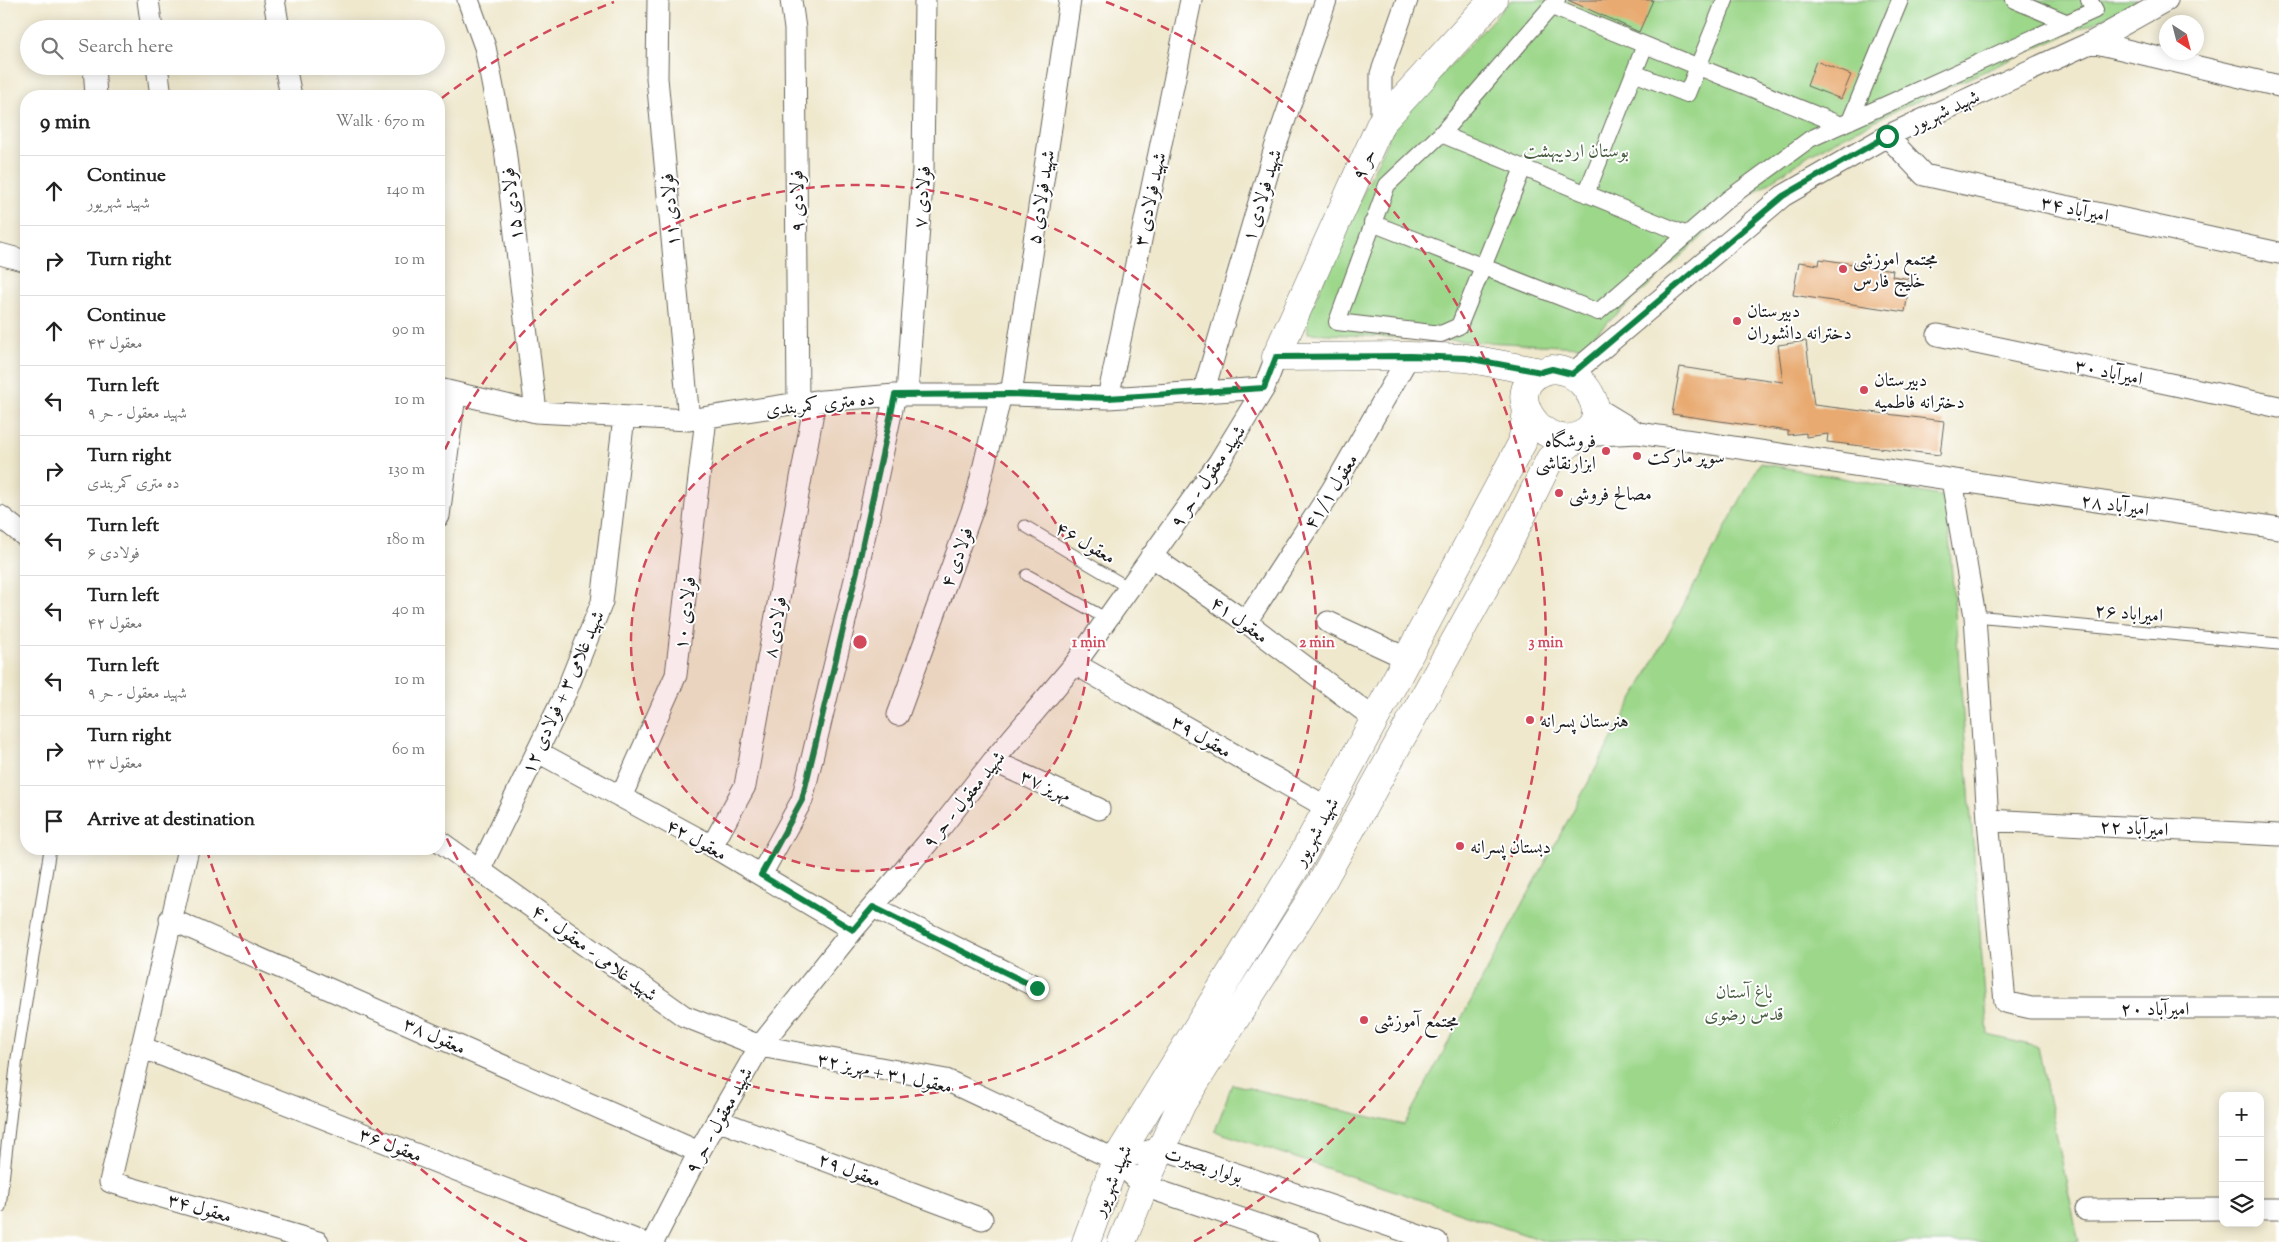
<!DOCTYPE html>
<meta charset="utf-8">
<style>
:root{--surface:#fff;--page:#f2f2f2;--text:#222;--muted:#767676;--line:#e0e0e0}
body{margin:0;font-family:"Sorts Mill Goudy",Amiri,serif;background:var(--page);color:var(--text)}
.controls{position:absolute;right:15px;bottom:15px;display:grid;overflow:hidden;border-radius:10px;box-shadow:0 2px 12px #0003}
.controls button{width:45px;height:45px;display:grid;place-items:center;padding:0;border:0;border-bottom:1px solid var(--line);background:var(--surface);color:var(--text);font:25px sans-serif}
.compass{position:absolute;left:2159px;top:15px;width:45px;height:45px;border-radius:50%;background:var(--surface);box-shadow:0 2px 12px #0003;rotate:144deg}
.stop{position:absolute;width:15px;height:15px;margin:-11px;border:4px solid #0b8043;border-radius:50%;background:#fff}
.stop.end{background:#0b8043;border-color:#fff;box-shadow:0 1px 5px #0008}
.list{margin:0;padding:0;list-style:none}
h2{display:flex;justify-content:space-between;align-items:center;height:65px;margin:0;padding:0 20px;font-size:21px}
h2 small{font-size:16px;font-weight:400;color:var(--muted)}
.list li{display:grid;grid-template-columns:32px 1fr auto;gap:15px;align-items:center;box-sizing:border-box;height:70px;padding:0 20px;border-top:1px solid var(--line)}
.list b{display:block;font-size:19px;white-space:nowrap}
.list p{margin:0;font-size:16px;white-space:nowrap;color:var(--muted)}
.list em{font-size:16px;font-style:normal;color:var(--muted)}
.icon{flex:none;width:28px;height:28px;fill:none;stroke:currentColor;stroke-width:2;stroke-linecap:round;stroke-linejoin:round}
.map{position:relative;flex:none;width:2279px;height:1242px;overflow:hidden}
.search{position:absolute;background:var(--surface);box-shadow:0 2px 12px #0003;left:20px;top:20px;width:425px;height:55px;display:flex;align-items:center;gap:12px;box-sizing:border-box;padding:0 18px;border-radius:28px;color:var(--muted);font-size:19px}
.panel{position:absolute;background:var(--surface);box-shadow:0 2px 12px #0003;left:20px;top:90px;width:425px;height:765px;border-radius:20px}
.map>svg:first-child{display:block}
.green{fill:#9cd78a;stroke:#5c7a53}
.building{fill:#e8aa71}
.lines{fill:none;stroke-linecap:round;stroke-linejoin:round}
.service-casing{stroke:#66635a;stroke-width:13}
.pedestrian-casing{stroke:#66635a;stroke-width:18}
.minor-casing{stroke:#66635a;stroke-width:23}
.tertiary-casing{stroke:#66635a;stroke-width:29}
.service{stroke:#fff;stroke-width:11}
.pedestrian{stroke:#fff;stroke-width:16}
.minor{stroke:#fff;stroke-width:21}
.tertiary{stroke:#fff;stroke-width:28}
.route{stroke:#0b8043;stroke-width:6}
.ring{fill:none;stroke:#d1495b;stroke-width:2.5;stroke-dasharray:9 6}
.poi-dot{fill:#d1495b;stroke:#fff;stroke-width:2}
.labels{text-anchor:middle;stroke-width:4;stroke-linejoin:round;paint-order:stroke}
.street-label{font-size:19px;fill:#1c1c1c;stroke:#fff}
.park-label{font-size:19px;fill:#495d42;stroke:#fff}
.poi-label{font-size:19px;fill:#1c1c1c;stroke:#fff;text-anchor:start}
.centre{fill:#d1495b;stroke:#fff;stroke-width:2.5}
.ring-label{font-size:15px;text-anchor:middle;font-weight:bold;fill:#d1495b;stroke:#fff;stroke-width:4;stroke-linejoin:round;paint-order:stroke}
</style>
<div class="map">
<svg width="2279" height="1242" viewBox="0 0 2279 1242">
<rect width="100%" height="100%" fill="#fff"/>
<filter id="ink" filterUnits="userSpaceOnUse"><feTurbulence type="fractalNoise" baseFrequency=".02" numOctaves="2"/><feDisplacementMap in="SourceGraphic" scale="10" xChannelSelector="R" yChannelSelector="G"/><feConvolveMatrix kernelMatrix="1 2 1 2 8 2 1 2 1" color-interpolation-filters="sRGB"/></filter>
<filter id="wash" filterUnits="userSpaceOnUse"><feTurbulence type="fractalNoise" baseFrequency=".0096" numOctaves="4" result="noise"/><feDisplacementMap in="SourceGraphic" scale="20" xChannelSelector="R" yChannelSelector="G"/><feGaussianBlur stdDeviation="1.12" result="paint"/><feColorMatrix in="noise" values="0 0 0 0 0 0 0 0 0 0 0 0 0 0 0 0 0 1.4 0 .05"/><feComposite in="paint" operator="in"/></filter>
<g filter="url(#wash)">
<rect width="100%" height="100%" fill="#efe8cd"/>
<path class="green" d="M1511,0H2138L2120,11L1886,115L1810,154L1737,205L1581,347L1308,333L1307,317L1394,126Z
M1760,463L1946,497L1988,1035L2038,1047L2079,1242H1547L1215,1131L1232,1084L1404,1125Z"/>
<g id="blocks">
<path class="building" d="M1568,0H1653L1639,32Z
M1816,61L1851,75L1841,99L1807,86Z
M1820,259L1893,270L1892,276L1910,279L1905,312L1793,295L1799,262L1819,265Z
M1806,341L1814,405L1944,421L1940,455L1827,442L1828,434L1806,437V433L1788,435V431L1672,414L1680,367L1783,382L1778,345Z"/>
</g>
</g>
<g filter="url(#ink)">
<use href="#blocks" fill-opacity="0" stroke="#66635a" stroke-width="1"/>
<g class="lines">
<g class="service-casing">
<path id="service" d="M1025,526L1129,588
M1027,575L1107,619
M1975,616L2279,644
M0,1207L17,1058L50,849"/>
</g>
<g class="pedestrian-casing">
<path id="pedestrian" d="M2014,0L2068,23
M1552,7L1841,125
M1634,73L1687,94L1725,0
M1850,121L1900,0
M1441,134L1687,235
M1523,168L1459,326L1441,334L1337,322L1387,185L1441,134L1557,0
M1586,194L1645,45
M1372,223L1598,312L1728,199L1810,139L2095,10L2089,0"/>
</g>
<g class="minor-casing">
<path id="minor" d="M148,0L152,29
M274,0L279,29
M468,0L485,47L505,149L536,412
M658,0L657,78L689,420
M791,0L795,29L798,403
M2092,42L2279,86
M94,66L96,96
M157,66L161,96
M285,66L291,96
M1381,123V74L1407,0
M1887,136L1924,175L2279,253
M0,254L26,261
M1938,335L2279,407
M1572,374L1783,196L1887,136L2092,42L2167,0
M439,389L536,412L689,420L798,403L895,395H1011L1108,398L1264,388
M1203,393L1275,148L1326,0
M907,394L923,170L925,0
M1011,395L1070,0
M1108,398L1191,0
M1595,407L1638,433
M1579,436L1638,433L2279,528
M1952,480L1975,616L1988,820L2005,1002L2031,1008H2279
M0,516L26,537
M439,516L455,395
M1151,556L1246,622L1375,719
M1246,622L1332,490L1409,356
M1328,622L1408,659
M1075,664L1328,808
M898,715L975,503L1001,394
M538,752L712,846L853,930
M993,761L1099,809
M621,797L676,675L706,418
M1988,820L2279,835
M439,841L684,1016L760,1046L946,1080L1116,1160L1144,1186L1310,1242
M712,846L745,786L815,401
M188,849L110,1182L318,1242
M480,869L566,692L602,602L624,417
M761,875L802,800L857,571L895,395
M873,907L1037,987
M170,919L699,1152
M141,1047L641,1242
M717,1120L982,1219
M1116,1160L1160,1148L1437,1242
M2260,1209H2279
M2086,1210L2223,1209
M653,1242L699,1152L760,1046L853,930L942,826L993,761L1075,664L1219,462L1264,388L1276,357"/>
</g>
<g class="tertiary-casing">
<path id="tertiary" d="M1493,0L1381,123L1276,357L1409,356L1466,358L1541,372
M1552,369C1559,370 1568,371 1574,376C1589,386 1607,416 1587,431C1546,463 1490,382 1552,369Z
M1086,1242L1116,1160L1297,865L1522,443L1527,411
M1122,1242L1144,1186L1182,1103L1323,880L1504,552L1550,459L1579,436"/>
</g>
<use href="#service" class="service"/>
<use href="#pedestrian" class="pedestrian"/>
<use href="#minor" class="minor"/>
<use href="#tertiary" class="tertiary"/>
</g>
</g>
<g class="lines" filter="url(#ink)">
<path class="route" d="M1037,988L873,907L853,930L761,875L802,800L857,571L895,395L1011,394L1108,398L1264,388L1276,357L1410,356L1466,358L1541,372L1552,369L1572,374L1783,196L1887,136"/>
</g>
<circle cx="860" cy="642" r="229" fill="#d1495b" fill-opacity=".12"/>
<g class="ring">
<circle cx="860" cy="642" r="229"/>
<path d="M439 463A457 457 0 1 1 439 821"/>
<path d="M527 1242A686 686 0 0 1 208 854M442 98A686 686 0 0 1 614 2M1106 2A686 686 0 0 1 1193 1242"/>
</g>
<g class="poi-dot">
<circle cx="1843" cy="269" r="5"/>
<circle cx="1737" cy="321" r="5"/>
<circle cx="1864" cy="390" r="5"/>
<circle cx="1606" cy="451" r="5"/>
<circle cx="1637" cy="456" r="5"/>
<circle cx="1559" cy="493" r="5"/>
<circle cx="1530" cy="720" r="5"/>
<circle cx="1460" cy="846" r="5"/>
<circle cx="1364" cy="1020" r="5"/>
</g>
<g class="labels">
<g class="street-label">
<text transform="translate(1944 110) rotate(-25)" y="7">شهید شهریور</text>
<text transform="translate(1363 164) rotate(-66)" y="7">حر ۹</text>
<text transform="translate(1261 195) rotate(-73)" y="7">شهید فولادی ۱</text>
<text transform="translate(921 197) rotate(-86)" y="7">فولادی ۷</text>
<text transform="translate(1040 197) rotate(-81)" y="7">شهید فولادی ۵</text>
<text transform="translate(1149 199) rotate(-78)" y="7">شهید فولادی ۳</text>
<text transform="translate(796 201) rotate(-91)" y="7">فولادی ۹</text>
<text transform="translate(511 204) rotate(-97)" y="7">فولادی ۱۵</text>
<text transform="translate(2075 208) rotate(12)" y="7">امیرآباد ۳۴</text>
<text transform="translate(669 210) rotate(-95)" y="7">فولادی ۱۱</text>
<text transform="translate(2109 371) rotate(12)" y="7">امیرآباد ۳۰</text>
<text transform="translate(820 403) rotate(-6)" y="7">ده متری کمربندی</text>
<text transform="translate(1207 476) rotate(-56)" y="7">شهید معقول - حر ۹</text>
<text transform="translate(1330 491) rotate(-58)" y="7">معقول ۴۱/۱</text>
<text transform="translate(2115 504) rotate(8)" y="7">امیرآباد ۲۸</text>
<text transform="translate(1086 542) rotate(30)" y="7">معقول ۴۶</text>
<text transform="translate(956 557) rotate(-70)" y="7">فولادی ۴</text>
<text transform="translate(2129 612) rotate(5)" y="7">امیراباد ۲۶</text>
<text transform="translate(684 613) rotate(-83)" y="7">فولادی ۱۰</text>
<text transform="translate(1240 619) rotate(36)" y="7">معقول ۴۱</text>
<text transform="translate(774 627) rotate(-80)" y="7">فولادی ۸</text>
<text transform="translate(562 692) rotate(-66)" y="7">شهید غلامی ۳ + فولادی ۱۲</text>
<text transform="translate(1202 736) rotate(30)" y="7">معقول ۳۹</text>
<text transform="translate(1046 785) rotate(24)" y="7">مهریز ۳۷</text>
<text transform="translate(963 799) rotate(-51)" y="7">شهید معقول - حر ۹</text>
<text transform="translate(2134 827) rotate(3)" y="7">امیرآباد ۲۲</text>
<text transform="translate(1315 831) rotate(-61)" y="7">شهید شهریور</text>
<text transform="translate(697 839) rotate(29)" y="7">معقول ۴۲</text>
<text transform="translate(595 952) rotate(36)" y="7">شهید غلامی - معقول ۴۰</text>
<text x="2155" y="1015">امیرآباد ۲۰</text>
<text transform="translate(435 1035) rotate(24)" y="7">معقول ۳۸</text>
<text transform="translate(885 1072) rotate(12)" y="7">معقول ۳۱ + مهریز ۳۲</text>
<text transform="translate(718 1120) rotate(-61)" y="7">شهید معقول - حر ۹</text>
<text transform="translate(391 1144) rotate(21)" y="7">معقول ۳۶</text>
<text transform="translate(1204 1164) rotate(18)" y="7">بولوار بصیرت</text>
<text transform="translate(850 1169) rotate(21)" y="7">معقول ۲۹</text>
<text transform="translate(1111 1180) rotate(-67)" y="7">شهید شهریور</text>
<text transform="translate(200 1207) rotate(16)" y="7">معقول ۳۴</text>
</g>
<g class="park-label">
<text x="1576" y="157">بوستان اردیبهشت</text>
<text x="1744" y="998">باغ آستان<tspan x="1744" dy="22">قدس رضوی</tspan></text>
</g>
<g class="poi-label">
<text x="1853" y="265">مجتمع اموزشی<tspan x="1853" dy="22">خلیج فارس</tspan></text>
<text x="1747" y="317">دبیرستان<tspan x="1747" dy="22">دخترانه دانشوران</tspan></text>
<text x="1874" y="386">دبیرستان<tspan x="1874" dy="22">دخترانه فاطمیه</tspan></text>
<text x="1596" y="447" text-anchor="end">فروشگاه<tspan x="1596" dy="22">ابزارنقاشی</tspan></text>
<text x="1647" y="463">سوپر مارکت</text>
<text x="1569" y="500">مصالح فروشی</text>
<text x="1540" y="727">هنرستان پسرانه</text>
<text x="1470" y="853">دبستان پسرانه</text>
<text x="1374" y="1027">مجتمع آموزشی</text>
</g>
</g>
<circle cx="860" cy="642" r="8" class="centre"/>
<g class="ring-label">
<text x="1089" y="647">1 min</text>
<text x="1317" y="647">2 min</text>
<text x="1546" y="647">3 min</text>
</g>
</svg>
<div class="controls">
<button>+</button>
<button>−</button>
<button><svg class="icon" aria-label="layers" viewBox="0 0 24 24"><path d="M12 4l9 5-9 5-9-5zM3 14l9 5 9-5"/></svg></button>
</div>
<svg class="compass" viewBox="-18 -18 36 36"><path d="M0-13l5 13h-10z" fill="#e53935"/><path d="M0 13l5-13h-10z" fill="#767676"/></svg>
<div class="stop" style="left:1887px;top:136px"></div>
<div class="stop end" style="left:1037px;top:988px"></div>
<div class="search"><svg class="icon" aria-label="search" viewBox="0 0 24 24"><circle cx="10" cy="10" r="6"/><path d="M15 15l6 6"/></svg>Search here</div>
<section class="panel">
<h2>9 min<small>Walk · 670 m</small></h2>
<ul class="list">
<li><svg class="icon" aria-label="ahead" viewBox="0 0 24 24"><path d="M12 20V5M6 11l6-6 6 6"/></svg><div><b>Continue</b><p>شهید شهریور</p></div><em>140 m</em></li>
<li><svg class="icon" aria-label="right" viewBox="0 0 24 24"><path d="M7 20v-9h11M14 6l5 5-5 5"/></svg><div><b>Turn right</b></div><em>10 m</em></li>
<li><svg class="icon" aria-label="ahead" viewBox="0 0 24 24"><path d="M12 20V5M6 11l6-6 6 6"/></svg><div><b>Continue</b><p>معقول ۴۳</p></div><em>90 m</em></li>
<li><svg class="icon" aria-label="left" viewBox="0 0 24 24"><path d="M17 20v-9H6M10 6l-5 5 5 5"/></svg><div><b>Turn left</b><p>شهید معقول - حر ۹</p></div><em>10 m</em></li>
<li><svg class="icon" aria-label="right" viewBox="0 0 24 24"><path d="M7 20v-9h11M14 6l5 5-5 5"/></svg><div><b>Turn right</b><p>ده متری کمربندی</p></div><em>130 m</em></li>
<li><svg class="icon" aria-label="left" viewBox="0 0 24 24"><path d="M17 20v-9H6M10 6l-5 5 5 5"/></svg><div><b>Turn left</b><p>فولادی ۶</p></div><em>180 m</em></li>
<li><svg class="icon" aria-label="left" viewBox="0 0 24 24"><path d="M17 20v-9H6M10 6l-5 5 5 5"/></svg><div><b>Turn left</b><p>معقول ۴۲</p></div><em>40 m</em></li>
<li><svg class="icon" aria-label="left" viewBox="0 0 24 24"><path d="M17 20v-9H6M10 6l-5 5 5 5"/></svg><div><b>Turn left</b><p>شهید معقول - حر ۹</p></div><em>10 m</em></li>
<li><svg class="icon" aria-label="right" viewBox="0 0 24 24"><path d="M7 20v-9h11M14 6l5 5-5 5"/></svg><div><b>Turn right</b><p>معقول ۳۳</p></div><em>60 m</em></li>
<li><svg class="icon" aria-label="arrive" viewBox="0 0 24 24"><path d="M6 21V4h12l-3 4 3 4H6"/></svg><div><b>Arrive at destination</b></div></li>
</ul>
</section>
</div>
